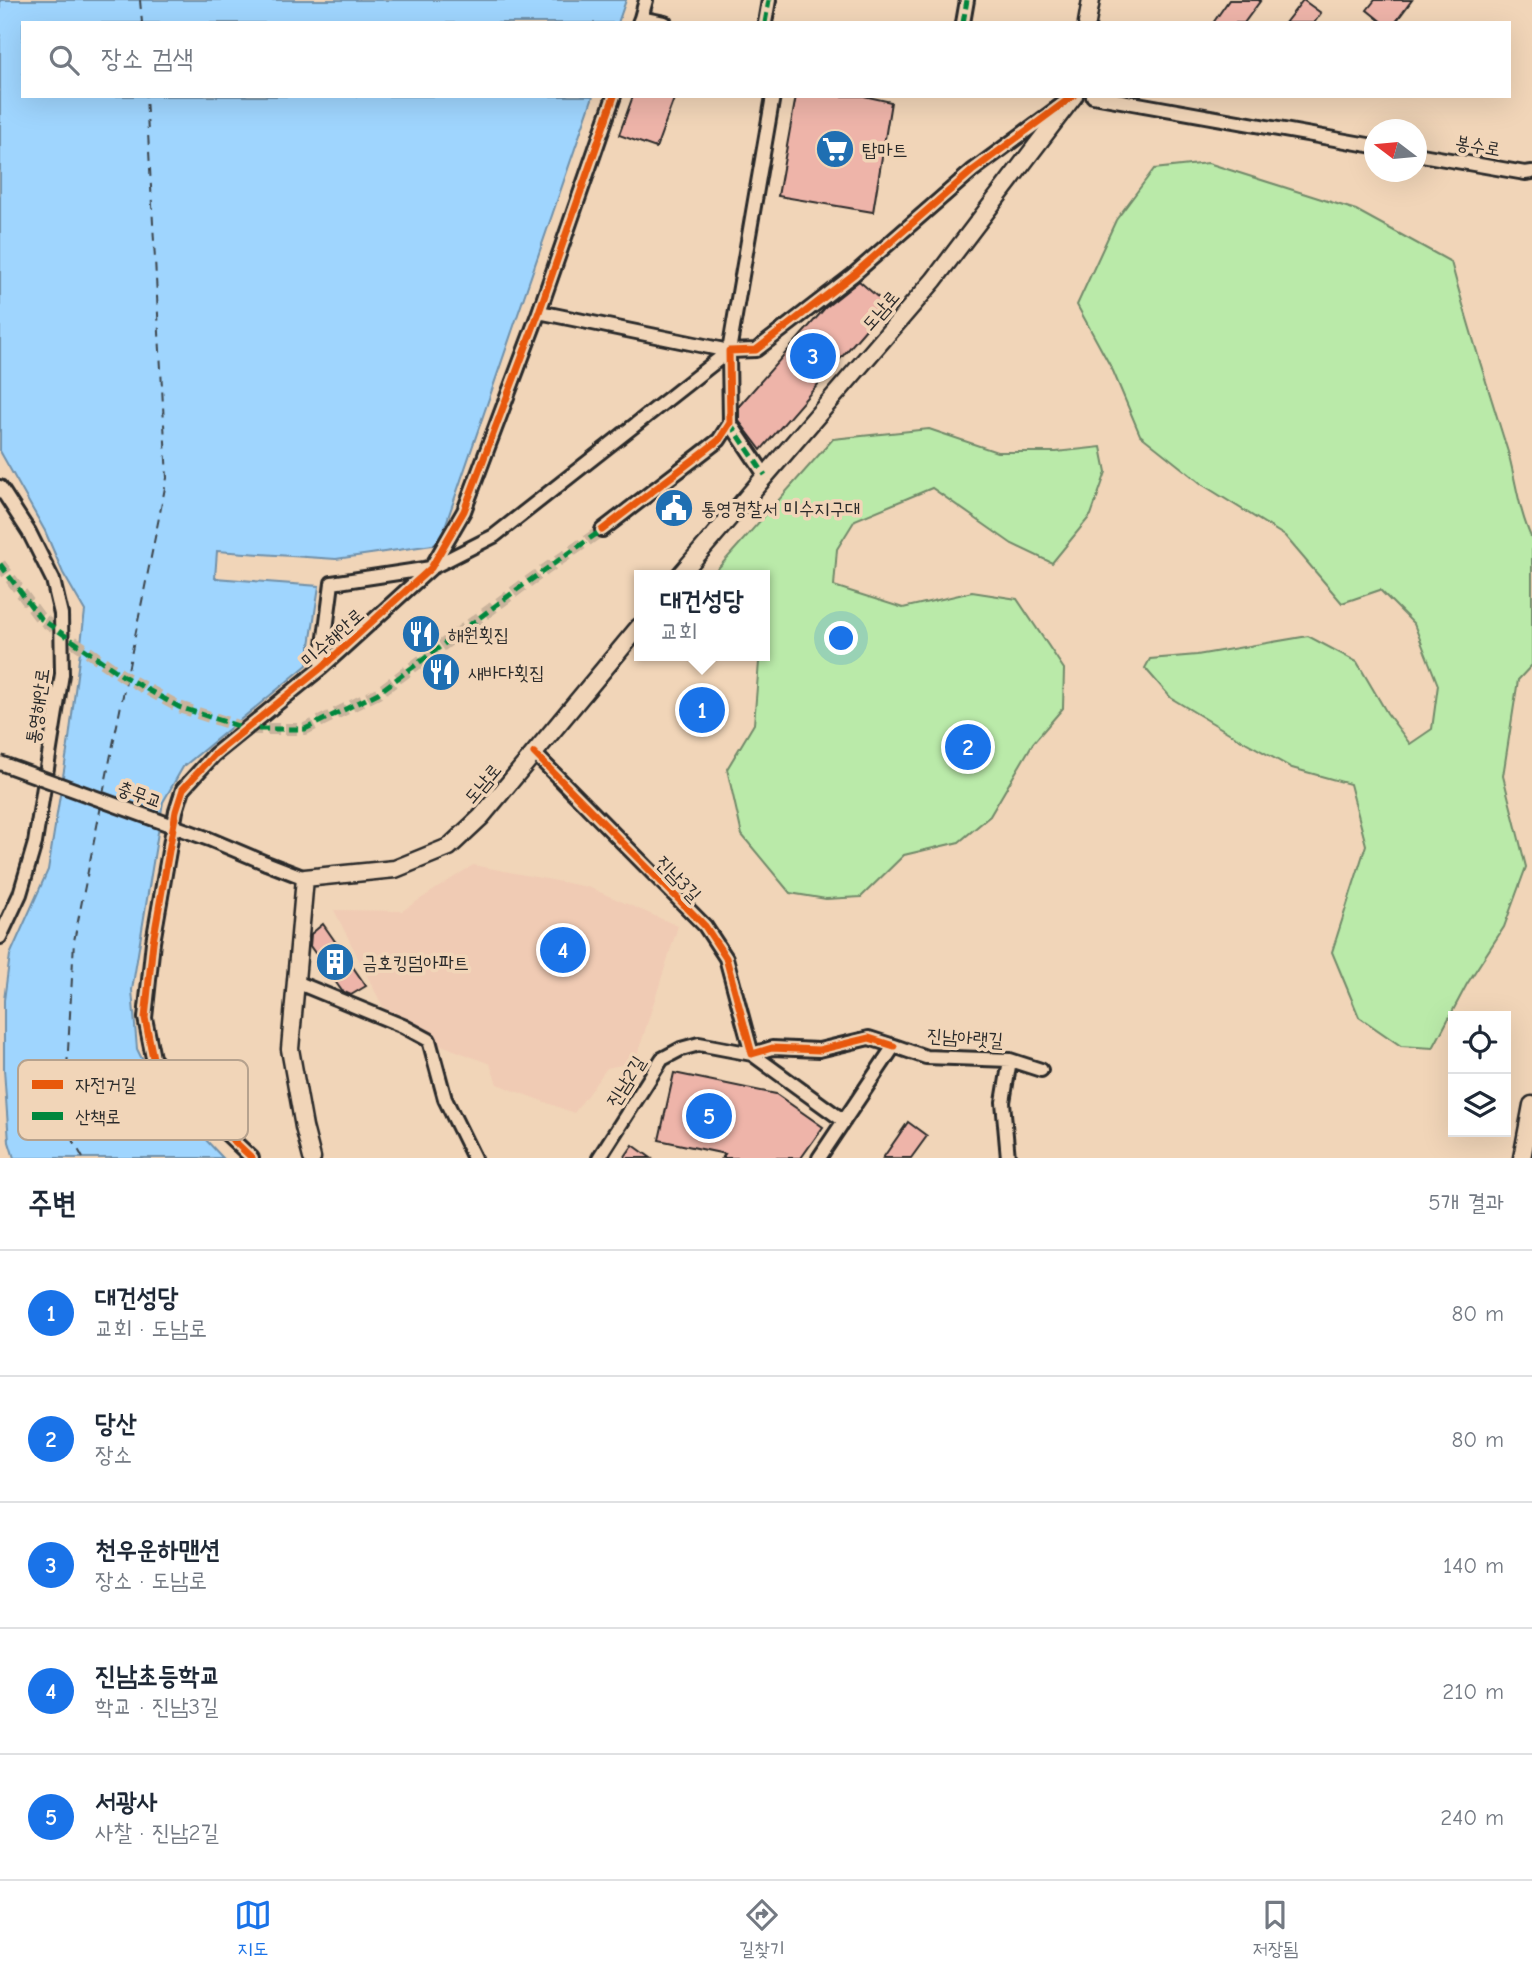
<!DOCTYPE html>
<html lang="ko">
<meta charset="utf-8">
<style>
:root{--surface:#fff;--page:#f2f2f3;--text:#1f2937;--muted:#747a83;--line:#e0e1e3;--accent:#1a73e8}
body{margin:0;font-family:"Comic Neue","Poor Story",sans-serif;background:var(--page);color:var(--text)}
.controls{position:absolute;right:21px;bottom:21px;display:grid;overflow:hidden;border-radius:0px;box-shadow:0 7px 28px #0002}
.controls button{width:63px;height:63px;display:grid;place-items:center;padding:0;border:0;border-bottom:2px solid var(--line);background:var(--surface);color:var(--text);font:35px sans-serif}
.compass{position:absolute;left:1364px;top:119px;width:63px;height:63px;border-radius:50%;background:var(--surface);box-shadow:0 7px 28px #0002;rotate:286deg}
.you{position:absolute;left:842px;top:639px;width:24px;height:24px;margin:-18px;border:5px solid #fff;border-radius:50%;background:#1a73e8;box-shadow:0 0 0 10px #1a73e833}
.badge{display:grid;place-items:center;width:46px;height:46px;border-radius:50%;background:var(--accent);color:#fff;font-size:23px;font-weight:700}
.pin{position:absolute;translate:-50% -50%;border:4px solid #fff;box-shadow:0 2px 7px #0006}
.popup{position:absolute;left:634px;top:570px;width:136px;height:91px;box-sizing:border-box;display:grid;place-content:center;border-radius:0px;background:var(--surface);filter:drop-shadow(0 2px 5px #0005);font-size:23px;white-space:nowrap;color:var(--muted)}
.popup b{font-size:26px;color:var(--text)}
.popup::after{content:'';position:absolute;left:50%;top:100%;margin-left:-14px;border:14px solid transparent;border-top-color:var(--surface)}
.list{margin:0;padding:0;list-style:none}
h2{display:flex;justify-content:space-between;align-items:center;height:91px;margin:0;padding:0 28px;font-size:30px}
h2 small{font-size:23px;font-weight:400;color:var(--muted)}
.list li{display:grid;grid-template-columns:46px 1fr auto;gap:21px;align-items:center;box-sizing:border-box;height:126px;padding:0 28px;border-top:2px solid var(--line)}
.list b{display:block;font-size:26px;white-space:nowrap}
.list p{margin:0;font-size:23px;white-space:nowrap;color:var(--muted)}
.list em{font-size:23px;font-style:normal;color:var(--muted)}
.icon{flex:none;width:38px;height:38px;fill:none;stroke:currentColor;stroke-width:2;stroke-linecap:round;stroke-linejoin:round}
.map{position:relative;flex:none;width:1532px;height:1158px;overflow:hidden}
.search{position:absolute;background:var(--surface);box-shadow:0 7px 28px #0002;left:21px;right:21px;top:21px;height:77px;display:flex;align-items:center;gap:18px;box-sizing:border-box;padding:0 24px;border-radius:0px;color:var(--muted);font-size:26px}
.sheet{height:721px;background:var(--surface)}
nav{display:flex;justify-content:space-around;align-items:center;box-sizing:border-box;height:98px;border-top:2px solid var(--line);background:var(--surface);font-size:19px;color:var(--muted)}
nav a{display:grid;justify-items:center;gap:4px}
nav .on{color:var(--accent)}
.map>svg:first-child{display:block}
.built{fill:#f0cbb4}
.green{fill:#baeaa9;stroke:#728a6a;stroke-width:2}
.water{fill:#9fd5fe;stroke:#7191aa;stroke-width:2}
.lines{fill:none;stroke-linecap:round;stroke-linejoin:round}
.ferry{stroke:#3c444b;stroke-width:2;stroke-dasharray:9 7;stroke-linecap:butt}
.building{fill:#eeb4a9;stroke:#2b2b2b;stroke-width:2}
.minor-tunnel{stroke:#c9b39c;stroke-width:12;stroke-dasharray:12 6;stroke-linecap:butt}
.minor-casing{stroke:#2b2b2b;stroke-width:18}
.major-casing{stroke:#2b2b2b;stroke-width:21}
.minor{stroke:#f1d5b8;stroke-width:12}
.major{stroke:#f1d5b8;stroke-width:16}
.minor-bridge-casing{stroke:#2b2b2b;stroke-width:18;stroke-linecap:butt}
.minor-bridge{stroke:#f1d5b8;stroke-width:12}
.quiet{stroke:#00873e;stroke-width:5;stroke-dasharray:10 5;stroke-linecap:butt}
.cycleway-casing{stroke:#f1d5b8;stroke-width:11}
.cycleway{stroke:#e8590c;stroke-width:7}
.labels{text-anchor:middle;stroke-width:7;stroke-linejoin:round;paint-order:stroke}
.street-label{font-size:19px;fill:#2b2b2b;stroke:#f1d5b8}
.poi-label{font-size:19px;fill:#2b2b2b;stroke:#f1d5b8;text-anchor:start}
.key{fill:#f1d5b8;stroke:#b6a28e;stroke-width:2}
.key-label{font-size:19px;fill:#2b2b2b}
</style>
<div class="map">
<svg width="1532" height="1158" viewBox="0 0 1532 1158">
<rect width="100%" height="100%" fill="#f1d5b8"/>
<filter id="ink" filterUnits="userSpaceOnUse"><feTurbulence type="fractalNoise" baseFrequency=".0143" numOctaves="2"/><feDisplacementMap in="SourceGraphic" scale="14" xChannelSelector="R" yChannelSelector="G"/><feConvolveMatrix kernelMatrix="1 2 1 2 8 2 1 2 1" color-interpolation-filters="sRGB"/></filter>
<g filter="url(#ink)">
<path class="built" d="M473,865L588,887L678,926L635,1062L607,1068L574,1113L497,1084L490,1064L436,1043L383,1007L334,910L402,911Z"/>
<path class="green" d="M1208,163L1356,210L1451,262C1468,326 1488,388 1508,452C1516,481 1519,512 1532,539V665L1518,680L1503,776L1526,867L1504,927L1467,984L1433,1048L1401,1046L1359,1017L1332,952L1366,845L1350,784L1292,768L1229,733L1171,698L1145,668L1150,659L1197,655L1308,636L1357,662L1387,713L1410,744L1432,729L1438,685L1414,624L1380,590L1342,603L1285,536L1203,485L1140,435L1113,371L1077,305L1116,220L1154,169Z
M929,429L997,452H1056L1101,447L1106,472L1091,515L1052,563L1012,544L932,488L855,520L837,549L834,586L903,608L972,592L1017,599L1064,669L1063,708L1033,743L990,816L959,842L904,855L861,897L826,899L790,893L742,835L727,769L754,724L759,662L756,656H765V575H712L833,439Z"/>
<path class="water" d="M0,0H626L618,23H23V96H593L439,544L336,559L217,551L215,578L319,586L307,665L183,767L163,802L132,990L137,1049L156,1087L223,1158H14L9,1142L4,1069V1000L10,955L48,870L69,739L85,611L63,573L45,531L0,451Z"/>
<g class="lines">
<path class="ferry" d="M140,0L142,23
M103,794L167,478L146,96
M83,1158L64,1124L74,941L101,806"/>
</g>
<path class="building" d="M1229,0H1261L1244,23H1213Z
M1303,0L1321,13L1314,23H1285Z
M1375,0H1412L1395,23H1383L1367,10Z
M633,96H675L656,148L619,135Z
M796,96H864L891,102L873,212L778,196Z
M859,281L887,305L761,450L739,421V406L825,308Z
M323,924L366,986L351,995L342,991L310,946L311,934Z
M674,1073L776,1094L823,1127L801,1158H722L725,1154L659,1140Z
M908,1122L927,1136L911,1158H883Z
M633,1145L651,1158H624Z"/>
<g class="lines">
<path class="minor-tunnel" d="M0,564L40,618L123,676L179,707L247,729H305L378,693L522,586L602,530"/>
<g class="minor-casing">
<path id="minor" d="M641,18L646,0
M639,23L641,18L665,23
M765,23L769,0
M963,23L967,0
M1093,96L1374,146
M1416,154L1525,173L1532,172
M539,312L729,351
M730,423L765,475
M0,487L29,532L53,580L61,614L62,674L35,843L20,894L0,937
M602,530L719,440L730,423L729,351L756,350L853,275L972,171L1064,103
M321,668L332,583L431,568L494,536L729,351L773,96
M534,753L705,926L726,958L752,1054L772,1048L819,1050L869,1038L894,1046
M266,863L305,878
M296,982L403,1026L429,1040L445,1099L474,1158
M252,1158L176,1086L153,1058L145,1018L153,942L176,811L183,789L214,755L321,668L431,568L464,511L539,312L614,96
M599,1158L662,1059L681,1049L699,1044L752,1054L844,1121
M819,1158L894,1046L926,1057L1010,1060L1041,1070
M1008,1158L1003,1102L1010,1060"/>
</g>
<g class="major-casing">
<path id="major" d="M1087,23L1091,0
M680,575L934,280L1074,96
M312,1158L304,1127L290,1049L305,878L395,869L449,847L481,817L639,627
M1522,1158L1532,1105"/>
</g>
<use href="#minor" class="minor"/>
<use href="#major" class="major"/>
<g class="minor-bridge-casing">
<path id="minor-bridge" d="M0,763L209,839L266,863"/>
</g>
<use href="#minor-bridge" class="minor-bridge"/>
<path class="quiet" d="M765,23L769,0
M963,23L967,0
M730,423L765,475
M0,564L40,618L123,676L179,707L247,729H305L378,693L522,586L602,530"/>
<g class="cycleway-casing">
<path id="cycleway" d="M602,530L719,440L730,423L729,351L756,350L853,275L972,171L1073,96
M534,753L705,926L726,958L752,1054L772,1048L819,1050L869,1038L894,1046
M252,1158L176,1086L153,1058L145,1018L153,942L176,811L183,789L214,755L321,668L431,568L464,511L539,312L614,96"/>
</g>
<use href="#cycleway" class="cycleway"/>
</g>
</g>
<defs>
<g id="supermarket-disc" transform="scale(2.0125)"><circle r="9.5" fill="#1f6fb2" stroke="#f1d5b8"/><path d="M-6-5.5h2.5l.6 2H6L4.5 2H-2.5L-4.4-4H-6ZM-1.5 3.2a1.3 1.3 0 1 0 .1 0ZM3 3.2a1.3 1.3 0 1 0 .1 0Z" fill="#fff"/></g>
<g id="civic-disc" transform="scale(2.0125)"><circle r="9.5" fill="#1f6fb2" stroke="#f1d5b8"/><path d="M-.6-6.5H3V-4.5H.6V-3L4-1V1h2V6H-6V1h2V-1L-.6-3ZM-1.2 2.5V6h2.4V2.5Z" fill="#fff"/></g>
<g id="restaurant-disc" transform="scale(2.0125)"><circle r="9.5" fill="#1f6fb2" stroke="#f1d5b8"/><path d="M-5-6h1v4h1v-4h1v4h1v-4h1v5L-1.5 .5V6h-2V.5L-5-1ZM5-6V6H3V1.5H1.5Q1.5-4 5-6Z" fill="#fff"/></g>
<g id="building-disc" transform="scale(2.0125)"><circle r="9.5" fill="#1f6fb2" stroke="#f1d5b8"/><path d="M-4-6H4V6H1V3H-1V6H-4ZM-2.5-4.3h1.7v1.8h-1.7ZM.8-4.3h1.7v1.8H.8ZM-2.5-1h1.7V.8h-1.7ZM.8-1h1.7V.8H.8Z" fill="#fff"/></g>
</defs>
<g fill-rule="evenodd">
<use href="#supermarket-disc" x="835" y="149"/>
<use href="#civic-disc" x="674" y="508"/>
<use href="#restaurant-disc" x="421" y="634"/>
<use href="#restaurant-disc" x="441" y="672"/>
<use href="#building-disc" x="335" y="962"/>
</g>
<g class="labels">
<g class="street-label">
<text transform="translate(1478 145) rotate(10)" y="7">봉수로</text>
<text transform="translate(880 310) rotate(-49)" y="7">도남로</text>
<text transform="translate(332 637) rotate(-42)" y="7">미수해안로</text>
<text transform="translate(37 706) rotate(-82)" y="7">통영해안로</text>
<text transform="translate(482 783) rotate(-50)" y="7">도남로</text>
<text transform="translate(140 794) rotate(20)" y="7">충무교</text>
<text transform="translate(679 878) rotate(46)" y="7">진남3길</text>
<text transform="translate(965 1037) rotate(4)" y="7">진남아랫길</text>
<text transform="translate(625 1081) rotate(-58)" y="7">진남2길</text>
</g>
<g class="poi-label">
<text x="862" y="156">탑마트</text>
<text x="701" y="515">통영경찰서 미수지구대</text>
<text x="448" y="641">해원횟집</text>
<text x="468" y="679">새바다횟집</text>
<text x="362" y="969">금호킹덤아파트</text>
</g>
</g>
<rect x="18" y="1060" width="230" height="80" rx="10" class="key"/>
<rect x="32" y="1080" width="31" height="9" fill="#e8590c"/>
<rect x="32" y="1112" width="31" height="8" fill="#00873e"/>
<g class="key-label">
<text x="75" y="1091">자전거길</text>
<text x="75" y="1123">산책로</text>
</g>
</svg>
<div class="controls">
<button><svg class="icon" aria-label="locate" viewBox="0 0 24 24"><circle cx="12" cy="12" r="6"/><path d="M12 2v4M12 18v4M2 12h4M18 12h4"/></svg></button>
<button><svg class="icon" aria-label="layers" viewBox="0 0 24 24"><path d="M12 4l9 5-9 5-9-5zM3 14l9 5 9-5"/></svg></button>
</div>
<svg class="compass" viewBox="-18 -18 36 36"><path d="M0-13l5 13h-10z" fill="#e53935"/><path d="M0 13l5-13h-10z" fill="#747a83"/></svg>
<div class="you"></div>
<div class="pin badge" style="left:702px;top:710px">1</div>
<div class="popup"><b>대건성당</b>교회</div>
<div class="pin badge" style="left:968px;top:747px">2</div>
<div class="pin badge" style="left:813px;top:356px">3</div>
<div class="pin badge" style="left:563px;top:950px">4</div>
<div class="pin badge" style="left:709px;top:1116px">5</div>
<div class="search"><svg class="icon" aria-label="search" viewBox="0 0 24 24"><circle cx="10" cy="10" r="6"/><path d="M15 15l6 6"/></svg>장소 검색</div>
</div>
<section class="sheet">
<h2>주변<small>5개 결과</small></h2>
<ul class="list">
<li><span class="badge">1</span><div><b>대건성당</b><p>교회 · 도남로</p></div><em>80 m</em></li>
<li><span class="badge">2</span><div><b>당산</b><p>장소</p></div><em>80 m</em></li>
<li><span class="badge">3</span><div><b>천우운하맨션</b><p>장소 · 도남로</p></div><em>140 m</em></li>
<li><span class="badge">4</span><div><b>진남초등학교</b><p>학교 · 진남3길</p></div><em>210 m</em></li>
<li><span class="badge">5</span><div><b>서광사</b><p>사찰 · 진남2길</p></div><em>240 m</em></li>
</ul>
</section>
<nav>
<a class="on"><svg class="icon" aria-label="map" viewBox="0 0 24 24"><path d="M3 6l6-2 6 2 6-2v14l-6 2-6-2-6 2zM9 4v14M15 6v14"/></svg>지도</a>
<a><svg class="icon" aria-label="directions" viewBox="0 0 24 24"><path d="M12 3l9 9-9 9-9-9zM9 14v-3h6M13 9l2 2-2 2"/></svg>길찾기</a>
<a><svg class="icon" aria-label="saved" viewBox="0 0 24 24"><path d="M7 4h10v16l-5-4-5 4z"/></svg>저장됨</a>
</nav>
